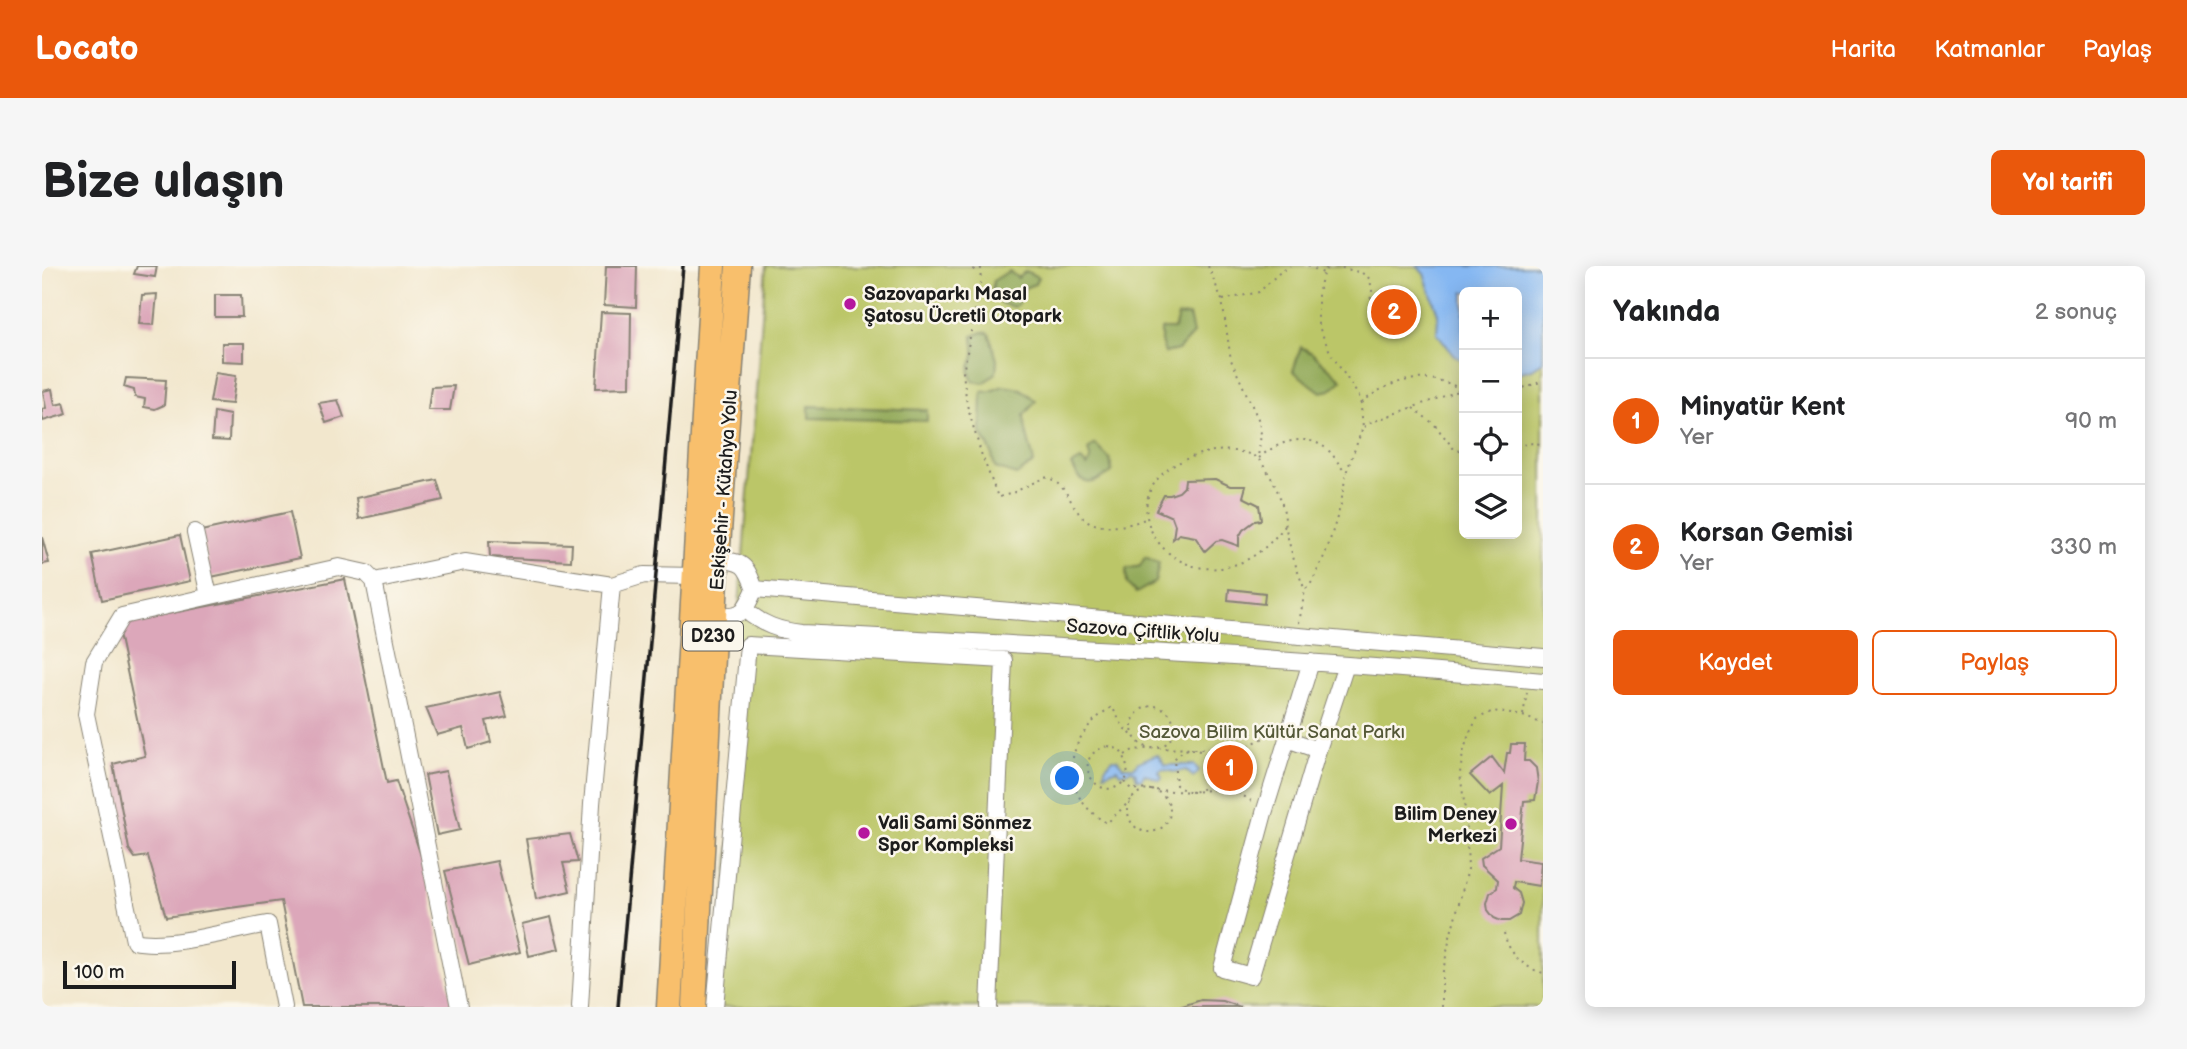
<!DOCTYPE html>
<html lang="tr">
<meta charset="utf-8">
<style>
:root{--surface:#fff;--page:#f6f6f6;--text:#202124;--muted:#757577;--line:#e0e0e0;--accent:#ea580c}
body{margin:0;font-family:"Balsamiq Sans",sans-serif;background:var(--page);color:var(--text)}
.controls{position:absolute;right:21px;top:21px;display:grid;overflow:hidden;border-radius:10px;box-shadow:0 4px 18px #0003}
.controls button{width:63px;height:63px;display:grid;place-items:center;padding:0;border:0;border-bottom:2px solid var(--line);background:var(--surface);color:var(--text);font:35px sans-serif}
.scale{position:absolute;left:21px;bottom:18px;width:173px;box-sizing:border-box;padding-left:7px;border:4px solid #1c1c1c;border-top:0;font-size:19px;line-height:24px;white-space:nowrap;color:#1c1c1c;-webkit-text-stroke:5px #fbf7ec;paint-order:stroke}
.you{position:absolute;left:1026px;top:513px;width:24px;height:24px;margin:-18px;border:5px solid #fff;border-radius:50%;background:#1a73e8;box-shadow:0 0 0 10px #1a73e833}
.badge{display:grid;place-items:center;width:46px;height:46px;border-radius:50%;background:var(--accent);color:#fff;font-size:23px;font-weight:700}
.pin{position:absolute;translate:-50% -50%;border:4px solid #fff;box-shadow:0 2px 7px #0006}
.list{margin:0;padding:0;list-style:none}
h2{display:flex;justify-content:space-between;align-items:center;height:91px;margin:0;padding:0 28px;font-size:30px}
h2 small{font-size:23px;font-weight:400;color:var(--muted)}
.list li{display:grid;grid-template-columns:46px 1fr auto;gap:21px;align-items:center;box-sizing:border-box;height:126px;padding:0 28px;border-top:2px solid var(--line)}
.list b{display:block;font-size:26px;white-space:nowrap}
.list p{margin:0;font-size:23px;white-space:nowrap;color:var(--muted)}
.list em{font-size:23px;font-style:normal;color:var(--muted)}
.actions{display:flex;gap:14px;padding:21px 28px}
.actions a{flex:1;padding:16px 0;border:2px solid var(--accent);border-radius:10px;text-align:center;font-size:24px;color:var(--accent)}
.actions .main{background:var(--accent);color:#fff}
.icon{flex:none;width:38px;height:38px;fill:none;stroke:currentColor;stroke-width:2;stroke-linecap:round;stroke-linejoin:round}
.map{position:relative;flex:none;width:1501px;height:741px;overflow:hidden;border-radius:10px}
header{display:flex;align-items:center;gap:42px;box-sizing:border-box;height:98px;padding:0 35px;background:var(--accent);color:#fff}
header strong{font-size:33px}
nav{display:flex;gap:38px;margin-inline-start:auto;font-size:24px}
.intro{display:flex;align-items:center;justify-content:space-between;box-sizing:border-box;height:168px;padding:0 42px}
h1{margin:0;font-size:49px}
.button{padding:18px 32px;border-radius:10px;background:var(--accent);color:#fff;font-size:24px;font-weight:700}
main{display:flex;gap:42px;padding:0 42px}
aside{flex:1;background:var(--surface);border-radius:10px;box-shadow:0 4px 18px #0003}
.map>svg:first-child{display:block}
.green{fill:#bbc668;stroke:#6c7142;stroke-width:2;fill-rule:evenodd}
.forest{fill:#94ab5c;stroke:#58643c;stroke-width:2}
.water{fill:#85b7f2;stroke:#506a87;stroke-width:2}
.building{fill:#dca7ba}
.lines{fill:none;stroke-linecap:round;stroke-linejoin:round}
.minor-casing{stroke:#878274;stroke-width:18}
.highway-casing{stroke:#878274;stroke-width:27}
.path{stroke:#878274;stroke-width:2;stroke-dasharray:2 5;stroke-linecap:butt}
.minor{stroke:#fff;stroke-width:16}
.highway{stroke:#f8bf6c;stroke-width:24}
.rail{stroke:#1c1c1c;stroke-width:3.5}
.poi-dot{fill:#b5179e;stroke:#fbf7ec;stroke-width:2.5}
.labels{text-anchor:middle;stroke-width:5;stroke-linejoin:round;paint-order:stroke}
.shield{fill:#fbf7ec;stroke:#5f5e5a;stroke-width:2}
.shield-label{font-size:18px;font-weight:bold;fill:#1c1c1c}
.poi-label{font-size:19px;font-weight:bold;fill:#1c1c1c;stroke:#fbf7ec;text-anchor:start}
.street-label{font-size:19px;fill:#1c1c1c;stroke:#fbf7ec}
.park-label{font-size:19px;fill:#545837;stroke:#fbf7ec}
</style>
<header>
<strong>Locato</strong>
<nav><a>Harita</a><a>Katmanlar</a><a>Paylaş</a></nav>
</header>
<div class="intro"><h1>Bize ulaşın</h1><a class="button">Yol tarifi</a></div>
<main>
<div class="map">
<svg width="1501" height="741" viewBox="0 0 1501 741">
<rect width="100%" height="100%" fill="#fbf7ec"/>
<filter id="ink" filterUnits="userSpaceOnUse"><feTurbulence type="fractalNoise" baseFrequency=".0143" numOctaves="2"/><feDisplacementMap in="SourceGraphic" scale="14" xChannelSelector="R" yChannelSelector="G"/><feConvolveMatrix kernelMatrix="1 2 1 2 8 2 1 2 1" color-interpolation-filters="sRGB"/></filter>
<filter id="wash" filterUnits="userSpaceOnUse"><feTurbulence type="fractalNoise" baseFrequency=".00686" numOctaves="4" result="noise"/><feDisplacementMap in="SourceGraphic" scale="28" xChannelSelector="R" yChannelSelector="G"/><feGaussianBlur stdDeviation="1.57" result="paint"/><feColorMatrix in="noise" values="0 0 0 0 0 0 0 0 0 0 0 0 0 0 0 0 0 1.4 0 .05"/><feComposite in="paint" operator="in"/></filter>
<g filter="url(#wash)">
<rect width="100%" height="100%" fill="#f2e7cd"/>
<path class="green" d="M724,0H1501V741H673L706,379L694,378ZM1422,26H1475V268H1422Z"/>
<path class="forest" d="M967,5L976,12L983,5L996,11L993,18L982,22L981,31L973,41L960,38L950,30L951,15Z
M1147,49L1151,68L1136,84L1123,87L1119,76V63H1132L1136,50Z
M940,66L947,67L955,94L954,107L942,117L931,115C923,100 931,100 932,88C933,82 931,76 931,70Z
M1259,81L1270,87L1300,114L1289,124L1279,126L1251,105Z
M961,120L979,123L994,135L982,149C982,165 989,180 992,197L974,209L953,202L949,185L939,167L940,126L949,125Z
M767,140L885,144V155L767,152Z
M1053,178L1068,193L1070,206C1051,218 1041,224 1030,199L1039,194L1045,200L1049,194L1046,184Z
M1103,291L1117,297L1113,316L1094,327L1085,318L1084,303L1098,300Z"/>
<path class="water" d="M1375,0H1501V96L1490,103L1475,107V26H1422V95L1412,89L1395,67L1396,48L1382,8Z
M1113,489H1116L1123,499H1152L1157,504L1156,507L1151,511L1144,504L1132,506L1120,503L1117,506L1120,511L1118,514L1103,508L1099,513H1095L1093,506L1090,504L1078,507L1075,503L1062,508L1063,502L1071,493H1075L1081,501H1092L1096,496Z"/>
<g id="blocks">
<path class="building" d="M95,0H115L113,11L92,8Z
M564,0H595L594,41L562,39Z
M115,28L112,59L97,58L100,29Z
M173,29H199L200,51H173Z
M559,46L589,47L588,121L554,122Z
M180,77H202V96L180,95Z
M173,107L194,110L190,138L168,136Z
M84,112L124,114L122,139L113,143L102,141L103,133L93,131L92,124L82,121Z
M412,120L408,144H386L389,121Z
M10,123L13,139L22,137L25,148L1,155L0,143L4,142L1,125Z
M296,134L302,151L284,157L277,137Z
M172,146L188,149L187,175L170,174Z
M1173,213L1188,220H1204L1201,231L1217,239L1219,254L1213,255L1201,264L1197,271V280L1180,274L1174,275L1163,285L1153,271L1137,268L1131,273L1133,259L1130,251L1114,244L1122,229H1128L1137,226L1142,221L1143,214Z
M395,214L401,234L317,253L314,232Z
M248,246L258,292L169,311L159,265Z
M138,269L148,315L60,334L50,288Z
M0,271L7,297L0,298Z
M447,275L530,278L529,295L448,291Z
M303,313L345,517L354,515L383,602L410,741H260L239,635L124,651L106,590L93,592L87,583L71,498L103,490L75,358Z
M1187,323L1223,327L1222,338L1186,334Z
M458,426L465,450L444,455L449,476L426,483L421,462L395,469L384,442Z
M1469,478H1483L1482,495H1487L1494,502L1496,516L1493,534L1482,535L1476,593L1499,596L1497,620L1472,616L1471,622L1477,627L1480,637L1477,649L1467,655H1459L1452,652L1446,644L1445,637L1448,627L1455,622L1456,614L1440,599L1439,592L1457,580L1461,520L1448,530L1428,509L1450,491L1462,507L1465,487H1468Z
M404,505L418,564L395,569L383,509Z
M528,568L536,596L521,597L528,625L494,633L484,573Z
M455,595L478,686L427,699L403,605Z
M509,651L517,683L487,690L480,658Z
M1159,734L1181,735L1199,741H1137Z"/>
</g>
</g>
<g filter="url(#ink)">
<use href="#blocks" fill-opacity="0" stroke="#878274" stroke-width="2"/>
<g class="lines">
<g class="minor-casing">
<path id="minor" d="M153,266L167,330
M570,319L602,309L652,310
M713,323L1501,391
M703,344C721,359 736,364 759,367C1007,380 1254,392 1501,415
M673,349C700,351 702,347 713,323C704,299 702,295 675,294
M1269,396L1222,547L1180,702L1209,710L1276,484L1304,399
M1245,473L1276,484
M242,741L226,658C190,664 126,683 92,675L44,448L52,396L80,350L297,301L324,307L332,315
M417,741L332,315L423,296L570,319L550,538L538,741
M673,741L706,379L962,394L947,741"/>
</g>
<g class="highway-casing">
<path id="highway" d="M627,741L671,0
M652,741L675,294L696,0"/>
</g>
<path class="path" d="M1166,0L1180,34L1189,94L1217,155L1219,168L1216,191
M1266,0L1281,7
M1293,0L1320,7L1328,13L1330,25L1328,35L1349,38
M939,2L938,19L921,107L925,139L939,187L956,231C975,228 988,216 1006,211C1024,222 1023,226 1034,243C1048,267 1081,262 1103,253
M931,4L940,0
M1181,34L1217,26L1236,8L1248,0
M1475,124L1501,115
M1320,137C1346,113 1387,104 1418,123
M1371,142L1392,158L1412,183L1422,186
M1322,161L1327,157L1422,123
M1475,181L1486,177L1501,178
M1217,192C1236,175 1266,165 1287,185C1294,192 1298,201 1304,207
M1243,260C1233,272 1222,284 1208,292C1124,339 1046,214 1166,186C1179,183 1208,184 1217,194C1228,207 1237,225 1241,242C1243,249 1243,256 1244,263C1248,283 1255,305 1263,324
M1257,357L1263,324L1270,316L1285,284L1299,238L1304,207L1321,161L1318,132L1289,88L1276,59V28L1281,8L1286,0
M1090 461a21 21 0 1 1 42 0a21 21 0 1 1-42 0Z
M1481,449L1485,427
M1066,480C1084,483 1084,495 1086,510C1061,548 1021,490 1066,480Z
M1149,483C1191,488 1167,544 1134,519L1132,493L1142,484Z
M1083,489L1091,484L1114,482L1197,484L1232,467
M1082,516L1089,523L1153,526L1187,521L1211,536
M1086 545a21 21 0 1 1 42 0a21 21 0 1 1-42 0Z
M1089,534L1065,557C1013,528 1022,469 1070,441L1082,462L1091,470
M1462,667C1467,688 1481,701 1501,707
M1400,741V710L1408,671L1426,603L1424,550L1418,507L1421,487L1427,468L1435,453L1451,445L1481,450L1501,458"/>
<use href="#minor" class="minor"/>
<use href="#highway" class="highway"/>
<path class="rail" d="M576,741L641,0"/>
</g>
</g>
<g class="poi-dot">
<circle cx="808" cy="38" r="7"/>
<circle cx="1469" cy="558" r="7"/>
<circle cx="822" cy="567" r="7"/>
</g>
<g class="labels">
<rect class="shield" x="641" y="355.5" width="60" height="29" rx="5"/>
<g class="shield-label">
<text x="671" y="376">D230</text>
</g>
<g class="poi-label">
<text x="822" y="34">Sazovaparkı Masal<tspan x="822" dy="22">Şatosu Ücretli Otopark</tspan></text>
<text x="1455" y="554" text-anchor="end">Bilim Deney<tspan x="1455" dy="22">Merkezi</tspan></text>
<text x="836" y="563">Vali Sami Sönmez<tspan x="836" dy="22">Spor Kompleksi</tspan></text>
</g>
<g class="street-label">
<text transform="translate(681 224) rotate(-86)" y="7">Eskişehir - Kütahya Yolu</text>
<text transform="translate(1101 364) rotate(4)" y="7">Sazova Çiftlik Yolu</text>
</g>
<g class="park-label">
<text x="1230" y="472">Sazova Bilim Kültür Sanat Parkı</text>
</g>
</g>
</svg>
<div class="controls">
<button>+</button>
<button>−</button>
<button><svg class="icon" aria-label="locate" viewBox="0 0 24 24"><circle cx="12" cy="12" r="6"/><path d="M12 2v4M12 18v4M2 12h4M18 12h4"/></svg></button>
<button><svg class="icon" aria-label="layers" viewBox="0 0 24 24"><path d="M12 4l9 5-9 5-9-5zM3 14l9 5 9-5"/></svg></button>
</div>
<div class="scale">100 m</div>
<div class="you"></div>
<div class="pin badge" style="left:1188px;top:502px">1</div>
<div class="pin badge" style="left:1352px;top:46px">2</div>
</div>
<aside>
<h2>Yakında<small>2 sonuç</small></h2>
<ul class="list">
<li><span class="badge">1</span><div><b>Minyatür Kent</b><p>Yer</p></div><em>90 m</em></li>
<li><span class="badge">2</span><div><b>Korsan Gemisi</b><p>Yer</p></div><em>330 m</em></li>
</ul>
<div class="actions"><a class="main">Kaydet</a><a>Paylaş</a></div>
</aside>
</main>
